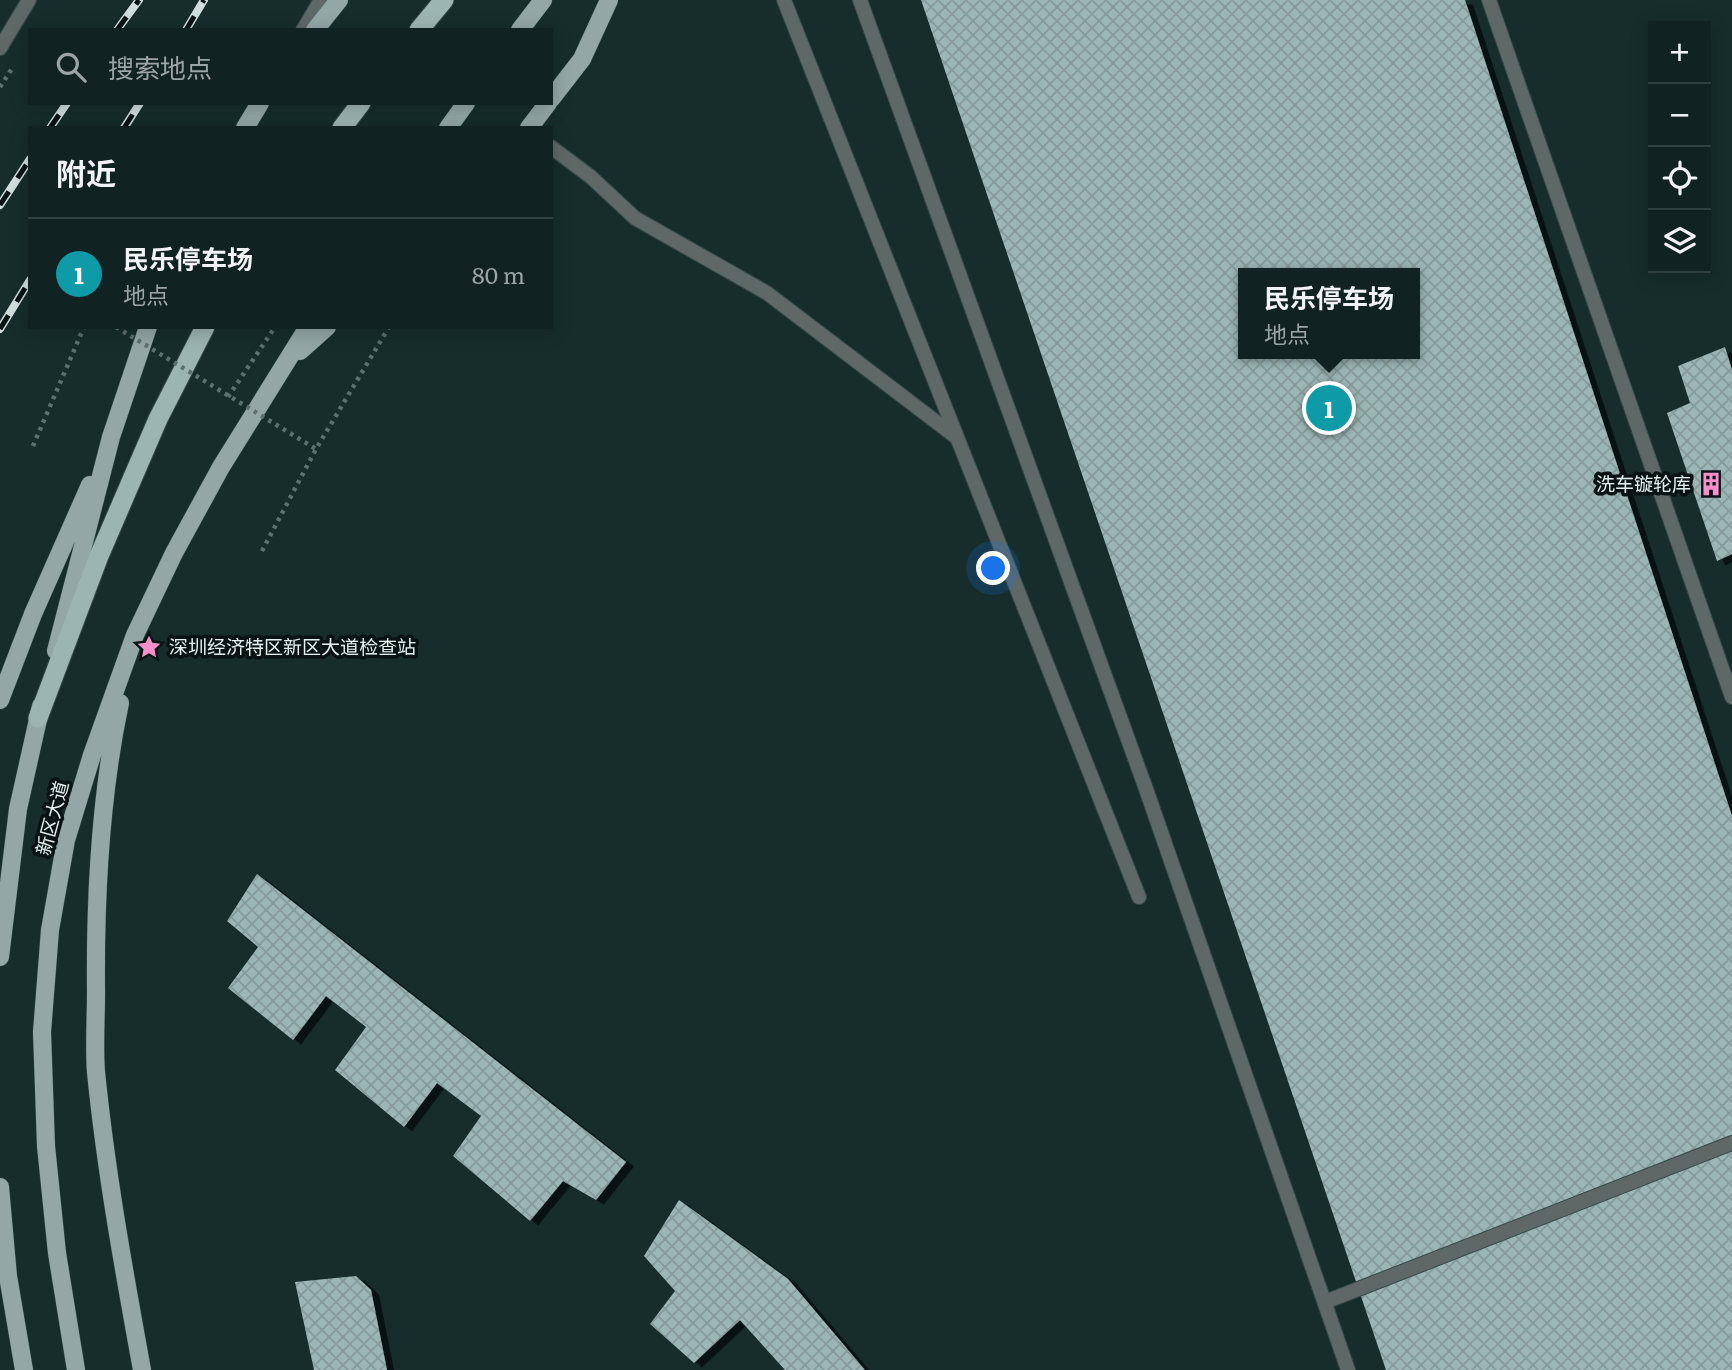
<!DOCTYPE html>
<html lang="zh">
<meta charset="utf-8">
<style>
:root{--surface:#102221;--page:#1e2f2e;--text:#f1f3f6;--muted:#9ca4a5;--line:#303f3f;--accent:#ea580c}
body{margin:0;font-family:Literata,"Noto Sans SC",serif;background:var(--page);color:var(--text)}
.controls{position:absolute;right:21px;top:21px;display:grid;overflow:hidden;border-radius:0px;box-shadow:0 4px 18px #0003}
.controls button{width:63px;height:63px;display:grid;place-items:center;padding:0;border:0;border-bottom:2px solid var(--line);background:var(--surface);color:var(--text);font:35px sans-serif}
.you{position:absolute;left:994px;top:569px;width:24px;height:24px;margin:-18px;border:5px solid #fff;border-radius:50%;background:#1a73e8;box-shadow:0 0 0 10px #1a73e833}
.badge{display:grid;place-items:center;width:46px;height:46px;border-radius:50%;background:var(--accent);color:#fff;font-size:23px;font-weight:700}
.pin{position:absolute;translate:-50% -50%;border:4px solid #fff;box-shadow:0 2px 7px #0006}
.popup{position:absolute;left:1238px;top:268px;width:182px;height:91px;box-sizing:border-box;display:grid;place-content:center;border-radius:0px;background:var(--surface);filter:drop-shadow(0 2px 5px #0005);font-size:23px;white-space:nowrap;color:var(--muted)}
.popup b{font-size:26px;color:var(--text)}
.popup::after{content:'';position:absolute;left:50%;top:100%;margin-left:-14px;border:14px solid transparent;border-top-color:var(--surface)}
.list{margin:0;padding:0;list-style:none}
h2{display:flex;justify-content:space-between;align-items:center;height:91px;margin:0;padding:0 28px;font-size:30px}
h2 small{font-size:23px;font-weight:400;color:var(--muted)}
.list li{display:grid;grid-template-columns:46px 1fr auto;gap:21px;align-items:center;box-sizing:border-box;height:112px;padding:0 28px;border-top:2px solid var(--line)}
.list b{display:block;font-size:26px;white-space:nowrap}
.list p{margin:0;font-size:23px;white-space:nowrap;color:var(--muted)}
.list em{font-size:23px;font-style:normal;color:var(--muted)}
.icon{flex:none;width:38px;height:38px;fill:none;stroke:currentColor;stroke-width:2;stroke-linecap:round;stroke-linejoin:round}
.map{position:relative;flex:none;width:1732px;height:1370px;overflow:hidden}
.search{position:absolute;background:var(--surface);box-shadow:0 4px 18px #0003;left:28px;top:28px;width:525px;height:77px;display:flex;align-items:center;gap:18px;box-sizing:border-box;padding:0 24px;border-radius:0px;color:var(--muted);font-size:26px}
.panel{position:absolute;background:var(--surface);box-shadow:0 4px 18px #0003;left:28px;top:126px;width:525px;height:203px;border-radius:0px}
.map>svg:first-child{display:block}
.building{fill:url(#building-cross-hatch);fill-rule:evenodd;filter:url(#shadow)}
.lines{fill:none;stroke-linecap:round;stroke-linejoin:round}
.service-casing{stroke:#334848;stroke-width:16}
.primary-casing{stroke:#334848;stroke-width:19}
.trunk-casing{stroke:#334848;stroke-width:21}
.path{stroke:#5c706f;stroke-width:4.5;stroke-dasharray:3.5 5;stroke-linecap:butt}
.service{stroke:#5d6867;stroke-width:14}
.primary{stroke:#92a7a6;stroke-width:18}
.trunk{stroke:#9cb4b2;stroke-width:19}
.rail-casing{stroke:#cfdddd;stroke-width:8}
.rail{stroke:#091313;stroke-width:5;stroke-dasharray:16;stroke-linecap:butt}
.path-bridge{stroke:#5c706f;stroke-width:4.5;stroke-dasharray:3.5 5;stroke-linecap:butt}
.labels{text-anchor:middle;stroke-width:7;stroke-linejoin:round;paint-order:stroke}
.poi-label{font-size:19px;fill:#e4f1f1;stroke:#091313;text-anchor:end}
.street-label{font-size:19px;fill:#e4f1f1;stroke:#091313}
</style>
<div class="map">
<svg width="1732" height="1370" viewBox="0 0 1732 1370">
<defs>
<pattern id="building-cross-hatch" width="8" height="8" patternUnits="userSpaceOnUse" patternTransform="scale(1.75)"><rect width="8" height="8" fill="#9cb6b5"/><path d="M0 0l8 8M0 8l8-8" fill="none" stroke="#869a9a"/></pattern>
<filter id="shadow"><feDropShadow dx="8" dy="4.5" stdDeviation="0" flood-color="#0009"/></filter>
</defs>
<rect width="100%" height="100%" fill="#162d2c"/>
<path class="building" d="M921,0H1465L1732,816V1370H1386ZM1243,273H1415V354H1243Z
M1725,347L1732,370V554L1717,561L1667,413L1690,403L1678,366Z
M257,874L626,1162L596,1200L563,1181L530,1221L453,1156L481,1116L437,1083L404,1127L335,1070L366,1027L326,996L293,1040L228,988L258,947L227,921Z
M679,1200L788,1279L865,1370H785L740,1320L694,1363L650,1324L675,1291L644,1256Z
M356,1276L371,1290L387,1370H314L295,1282Z"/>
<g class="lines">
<g class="service-casing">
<path id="service" d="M784,0L1139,897
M860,0L1146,789L1348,1370
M1489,0L1732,697
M303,30L321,0
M0,48L29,0
M551,147L591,177L635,218L767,293L956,437
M1325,1302L1732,1143"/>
</g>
<g class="primary-casing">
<path id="primary" d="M315,30L339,0
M520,30L543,0
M551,99L582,59L609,0
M245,128L260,103
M448,128L466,103
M529,128L548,103
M300,351L327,327
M56,651L111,437L148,327
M0,700L33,614L90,485
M120,703C100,797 95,897 96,993C96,1019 94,1046 96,1072C106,1172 124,1271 142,1370
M0,957L18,809L41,706
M0,1187L8,1276L24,1370
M76,1370L57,1253L46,1146L42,1032L50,930L66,840L92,755L135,635L174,553L221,467L308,327"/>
</g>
<g class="trunk-casing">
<path id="trunk" d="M419,30L444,0
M342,128L361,103
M38,718L99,556L158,419L205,327"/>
</g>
<path class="path" d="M0,87L13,67
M228,397L275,327
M33,446L84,327
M262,551L316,449L389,327"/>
<use href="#service" class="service"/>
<use href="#primary" class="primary"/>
<use href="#trunk" class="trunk"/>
<g class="rail-casing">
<path id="rail" d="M117,30L139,0
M186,30L204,0
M50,128L67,103
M124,128L140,103
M0,205L30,159
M0,329L30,280"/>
</g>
<use href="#rail" class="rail"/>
<path class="path-bridge" d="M116,327L316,449"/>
</g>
<defs>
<g id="building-bare" transform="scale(1.89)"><path d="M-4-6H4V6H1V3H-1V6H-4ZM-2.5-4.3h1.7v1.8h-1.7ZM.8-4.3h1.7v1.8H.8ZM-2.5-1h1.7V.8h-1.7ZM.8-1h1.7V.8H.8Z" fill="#f98fca" stroke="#091313" stroke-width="2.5" paint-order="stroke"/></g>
<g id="sight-bare" transform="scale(1.89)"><path d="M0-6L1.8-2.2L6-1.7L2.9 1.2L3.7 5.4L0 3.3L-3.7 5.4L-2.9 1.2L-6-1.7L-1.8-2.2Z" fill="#f98fca" stroke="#091313" stroke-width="2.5" paint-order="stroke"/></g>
</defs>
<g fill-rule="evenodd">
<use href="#building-bare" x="1711" y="484"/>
<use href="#sight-bare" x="149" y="647"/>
</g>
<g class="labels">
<g class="poi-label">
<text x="1691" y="491">洗车镟轮库</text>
<text x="169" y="654" text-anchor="start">深圳经济特区新区大道检查站</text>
</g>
<g class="street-label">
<text transform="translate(52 818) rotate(-75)" y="7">新区大道</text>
</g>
</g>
</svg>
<div class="controls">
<button>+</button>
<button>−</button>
<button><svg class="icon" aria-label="locate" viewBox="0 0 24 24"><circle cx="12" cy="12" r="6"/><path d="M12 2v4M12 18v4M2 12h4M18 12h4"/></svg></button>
<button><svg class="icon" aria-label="layers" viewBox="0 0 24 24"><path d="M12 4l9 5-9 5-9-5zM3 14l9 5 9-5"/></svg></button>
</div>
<div class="you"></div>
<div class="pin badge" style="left:1329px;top:408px;background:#0f9aa8">1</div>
<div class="popup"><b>民乐停车场</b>地点</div>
<div class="search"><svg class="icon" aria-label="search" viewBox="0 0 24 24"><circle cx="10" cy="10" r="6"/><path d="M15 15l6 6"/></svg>搜索地点</div>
<section class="panel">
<h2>附近<small></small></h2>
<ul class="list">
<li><span class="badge" style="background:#0f9aa8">1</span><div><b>民乐停车场</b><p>地点</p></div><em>80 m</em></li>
</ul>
</section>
</div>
